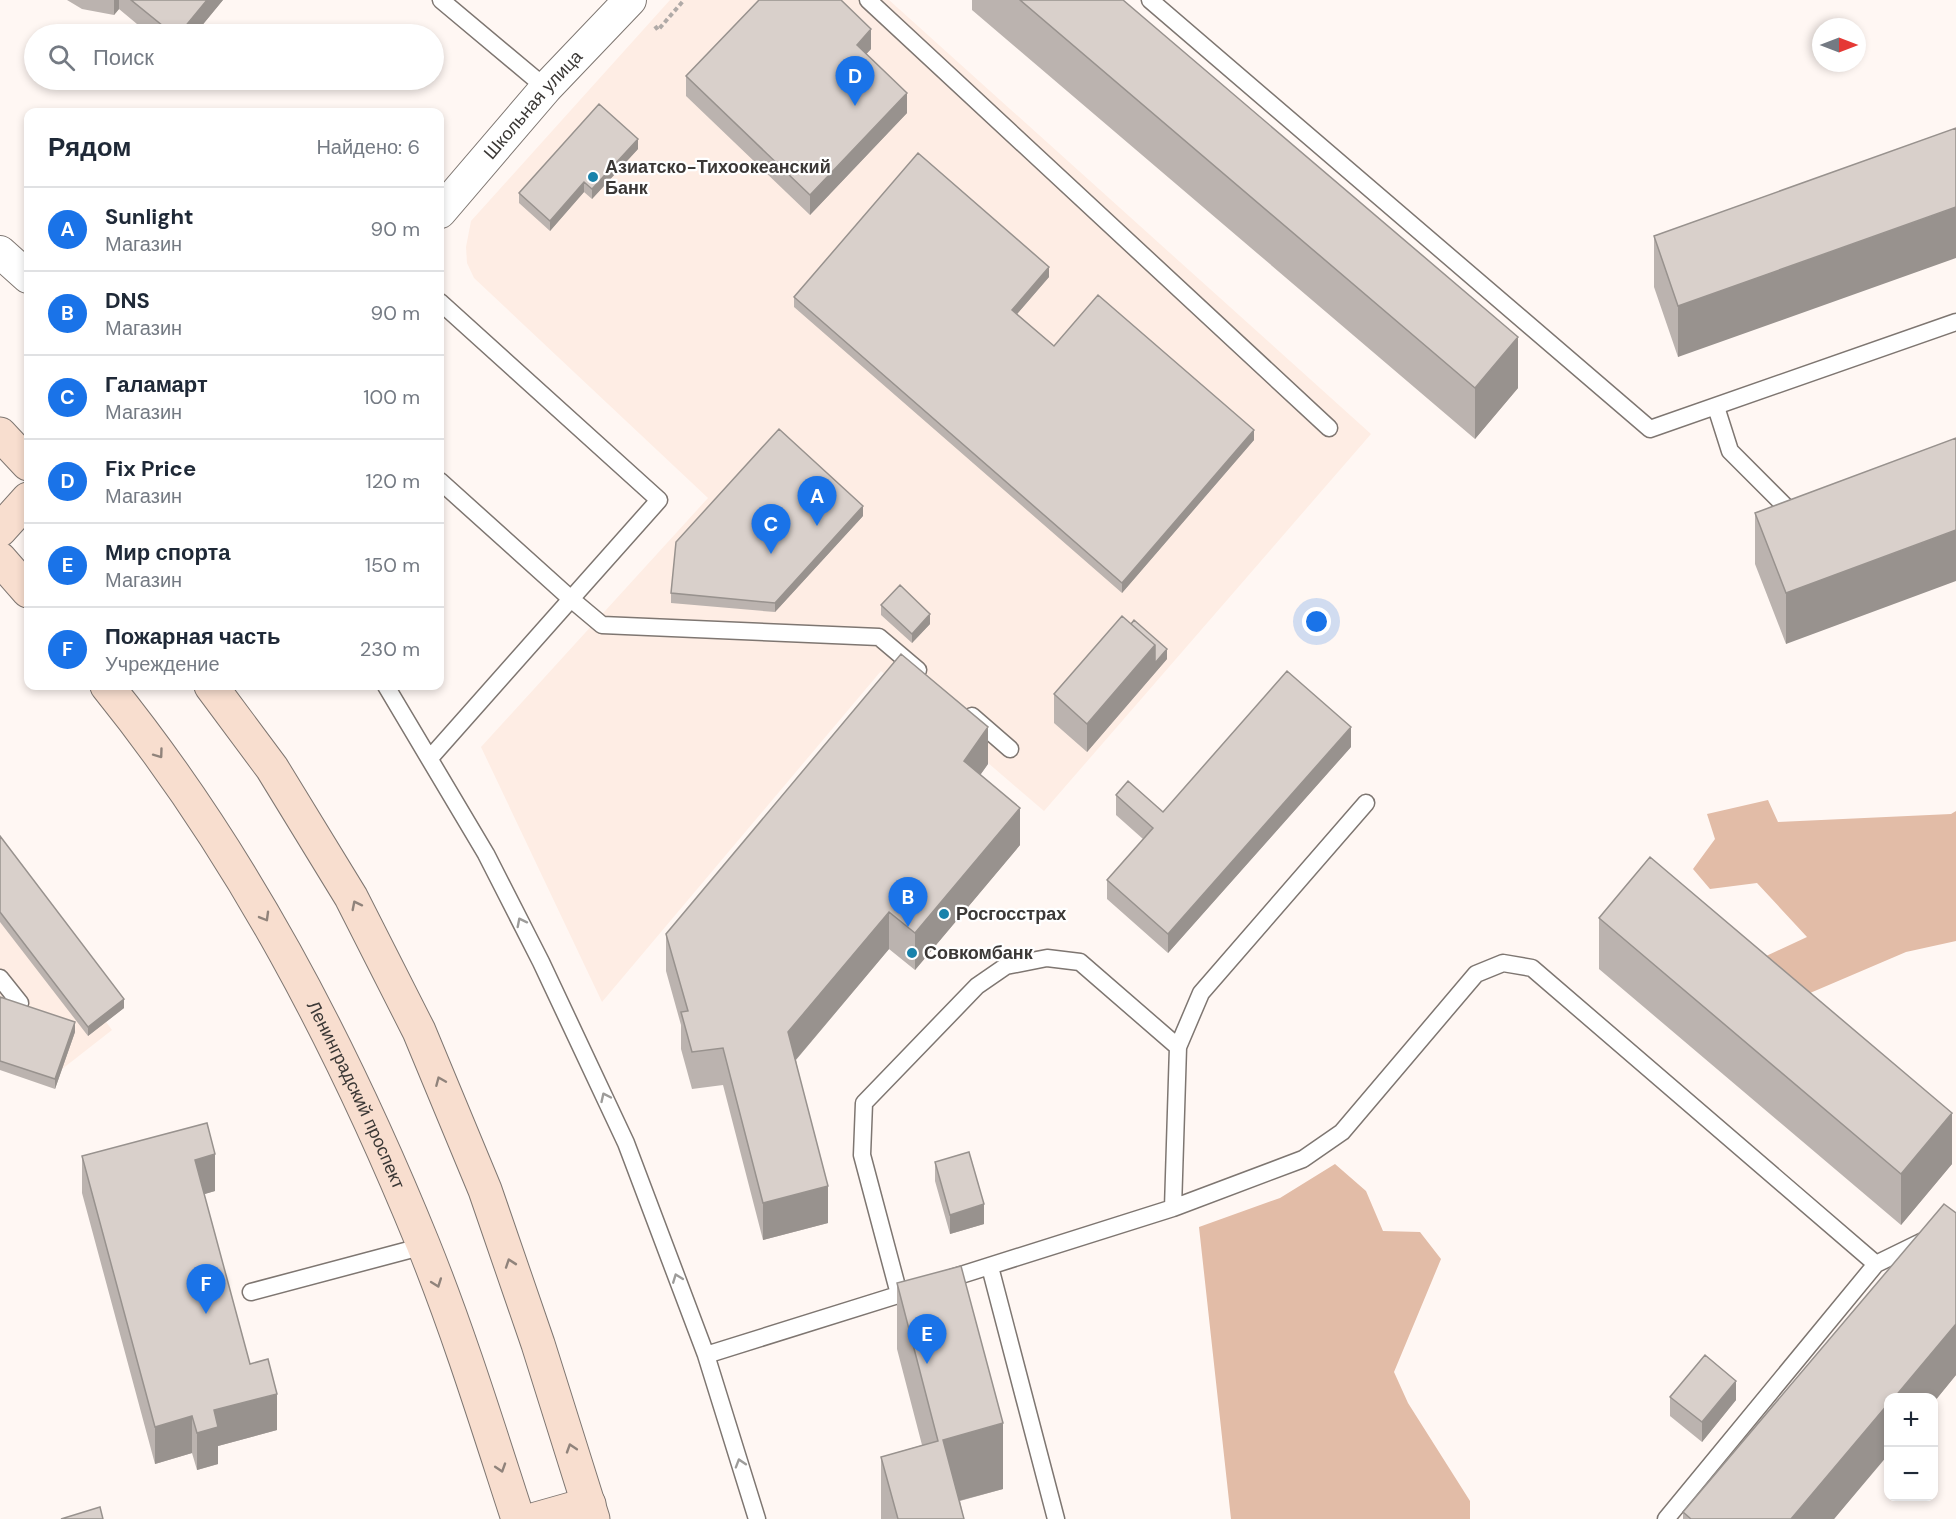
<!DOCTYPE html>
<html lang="ru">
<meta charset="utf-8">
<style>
:root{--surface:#fff;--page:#f2f2f3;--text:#1f2937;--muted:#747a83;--line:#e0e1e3;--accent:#1a73e8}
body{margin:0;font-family:"DM Sans",sans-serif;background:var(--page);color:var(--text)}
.controls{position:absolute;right:18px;bottom:18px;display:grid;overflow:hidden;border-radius:12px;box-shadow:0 3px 9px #0003}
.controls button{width:54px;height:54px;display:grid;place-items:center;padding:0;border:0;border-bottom:2px solid var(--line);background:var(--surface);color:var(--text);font:30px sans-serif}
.compass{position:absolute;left:1812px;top:18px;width:54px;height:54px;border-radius:50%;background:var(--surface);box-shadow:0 3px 9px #0003;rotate:90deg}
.you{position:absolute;left:1317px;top:622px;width:21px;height:21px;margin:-15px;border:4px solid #fff;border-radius:50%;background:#1a73e8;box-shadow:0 0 0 9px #1a73e833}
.badge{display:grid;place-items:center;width:39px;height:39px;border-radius:50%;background:var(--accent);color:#fff;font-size:20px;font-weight:700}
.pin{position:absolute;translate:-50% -50px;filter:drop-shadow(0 2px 3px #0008)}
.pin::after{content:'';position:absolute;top:32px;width:21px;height:18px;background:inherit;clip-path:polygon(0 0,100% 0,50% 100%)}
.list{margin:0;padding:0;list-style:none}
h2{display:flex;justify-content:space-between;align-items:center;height:78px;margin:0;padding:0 24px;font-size:26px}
h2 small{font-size:20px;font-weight:400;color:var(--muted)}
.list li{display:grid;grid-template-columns:39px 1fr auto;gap:18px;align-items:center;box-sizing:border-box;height:84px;padding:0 24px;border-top:2px solid var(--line)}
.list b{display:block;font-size:22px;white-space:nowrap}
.list p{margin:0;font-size:20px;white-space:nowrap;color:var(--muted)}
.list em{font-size:20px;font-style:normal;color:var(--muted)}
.icon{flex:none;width:33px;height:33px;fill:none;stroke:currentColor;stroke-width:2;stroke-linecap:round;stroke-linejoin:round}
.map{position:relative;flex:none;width:1956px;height:1519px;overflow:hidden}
.search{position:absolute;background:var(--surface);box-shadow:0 3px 9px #0003;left:24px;top:24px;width:420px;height:66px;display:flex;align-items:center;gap:15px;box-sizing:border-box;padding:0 21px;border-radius:33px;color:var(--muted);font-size:22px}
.panel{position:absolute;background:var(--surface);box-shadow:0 3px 9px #0003;left:24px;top:108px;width:420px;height:582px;border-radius:12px}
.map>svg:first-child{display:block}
.built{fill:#feede4}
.green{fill:#e2bca7}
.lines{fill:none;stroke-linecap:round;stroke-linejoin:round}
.lane-casing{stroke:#7e7671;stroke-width:19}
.street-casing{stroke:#7e7671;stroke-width:34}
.secondary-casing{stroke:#7e7671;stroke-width:35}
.path{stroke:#b0aaa7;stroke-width:4;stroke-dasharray:4.5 3;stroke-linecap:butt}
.lane{stroke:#fff;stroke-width:16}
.street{stroke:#fff;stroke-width:32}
.secondary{stroke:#f8decf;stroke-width:33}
.wall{fill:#bbb3af}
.shaded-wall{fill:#98928e}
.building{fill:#d9d0cb;stroke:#98928e;stroke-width:1.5}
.oneway{stroke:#90837b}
.oneway2{stroke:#9d9c9a}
.poi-dot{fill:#1982ab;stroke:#fff;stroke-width:2}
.labels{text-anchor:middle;stroke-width:4.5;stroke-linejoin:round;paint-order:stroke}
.street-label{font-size:18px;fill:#3b3836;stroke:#fff}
.poi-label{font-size:18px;font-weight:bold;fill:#3b3836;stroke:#fff;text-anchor:start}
</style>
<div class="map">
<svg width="1956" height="1519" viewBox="0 0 1956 1519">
<rect width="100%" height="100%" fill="#fff7f3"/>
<path class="built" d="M670,0H889L1371,434L1044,811L881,671L602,1002L481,747L708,498L474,278L467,263L466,247L471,221Z
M0,876L112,1030L57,1073L0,1060Z"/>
<path class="green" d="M1768,800L1778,822L1951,814L1956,811V941L1906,952L1803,996L1764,957L1807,937L1757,883L1710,889L1693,869L1715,839L1707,814Z
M1335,1164L1366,1191L1383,1231L1420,1232L1441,1259L1394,1372L1408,1403L1470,1501V1519H1231L1199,1227L1280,1198Z"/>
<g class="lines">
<g class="lane-casing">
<path id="lane" d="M441,0L546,88
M868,0L1329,428
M1150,0L1650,429L1956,322
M440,302L659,500L571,599L440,481
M1716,407L1730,451L1797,518
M386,686L486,854L541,962L626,1143L706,1355L757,1519
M972,716L1010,749
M430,758L571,599L602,625L879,637L918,670
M0,978L20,1003
M1178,1047L1201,993L1366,803
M1876,1264L1956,1225
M990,1267L1056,1519
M942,1281L1173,1208L1303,1159L1342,1132L1476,974L1503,963L1532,968L1876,1264L1666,1519
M251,1292L424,1246
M899,1294L862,1155L864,1103L977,986L1006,966L1047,958L1080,962L1178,1047L1173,1208
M706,1355L917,1289"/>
</g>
<g class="street-casing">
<g id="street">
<path id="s1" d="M440,212L546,88L630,0"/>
<path d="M0,252L28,277"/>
</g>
</g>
<g class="secondary-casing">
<g id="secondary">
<path d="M0,434L28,464"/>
<path d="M0,530L28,499"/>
<path d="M0,559L28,591"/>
<path id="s2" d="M107,686C242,853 342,1045 423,1244C459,1333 488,1427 518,1519"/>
<path d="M211,686L272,768L351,897L419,1031L485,1190L538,1344L593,1519"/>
<path d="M536,1519L589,1504"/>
</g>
</g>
<path class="path" d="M655,26L658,30L684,0"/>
<use href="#lane" class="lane"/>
<use href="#street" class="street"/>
<use href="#secondary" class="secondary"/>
</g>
<path class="wall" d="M67,0H223L195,34H149L119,9L114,15L82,9Z
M972,0H1123L1518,388L1475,439L972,10Z
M871,49L866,54L907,113L810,215L686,96V76Z
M1956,128L1678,357L1654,287V236Z
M638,149L592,199L584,192L550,231L519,203V193Z
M1049,277L1017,314L1054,346L1254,440L1122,593L794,307V297Z
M1956,438L1786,644L1755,564V513Z
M863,516L775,612L671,603V593Z
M881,605L930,624L912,643L881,615Z
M1167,659L1087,752L1054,723V694Z
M1351,747L1168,953L1107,899V880L1143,839L1116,815V795L1163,812Z
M988,764L980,775L1020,845L915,970L889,949L796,1060L828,1223L763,1240L723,1085L692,1089L681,1049V1025L666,971V934Z
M0,836L124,1008L88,1036L0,922Z
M1599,918L1952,1164L1901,1225L1599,969Z
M0,997L75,1032L55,1089L0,1070Z
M82,1156L215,1191L204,1194L250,1364L277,1430L218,1446V1464L197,1470L192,1453L155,1464L82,1193Z
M935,1162L984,1224L950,1234L935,1181Z
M1956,1213V1375L1934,1402V1398L1834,1519H1683V1512Z
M897,1283L1003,1489L960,1501L964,1519H881V1457L922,1445L897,1349Z
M1670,1397L1736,1400L1702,1442L1670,1416Z"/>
<path class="shaded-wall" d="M114,0H119V9L114,15Z
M207,0H223L195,34H179Z
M871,29V49L857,64V45Z
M907,93V113L810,215V195Z
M638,139V149L592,199V189Z
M584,182V192L550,231V221Z
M1956,207V258L1678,357V306Z
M1049,267V277L1012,320V310Z
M1518,337V388L1475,439V388Z
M1254,430V440L1122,593V583Z
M863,506V516L775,612V603Z
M1956,530V581L1786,644V593Z
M930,614V624L912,643V634Z
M1155,645L1167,649V659L1087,752V724Z
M988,727V764L964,798V761Z
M1351,727V747L1168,953V934Z
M1020,808V845L915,970V933Z
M889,912V949L788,1069V1032Z
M124,999V1008L88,1036V1027Z
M75,1022V1032L55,1089V1079Z
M1952,1113V1164L1901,1225V1174Z
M215,1154V1191L195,1197V1160Z
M828,1186V1223L763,1240V1203Z
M984,1204V1224L950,1234V1215Z
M1956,1324V1375L1934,1402V1398H1894Z
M1736,1381V1400L1702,1442V1422Z
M277,1394V1430L218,1446V1464L197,1470V1433L214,1410Z
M1888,1404V1455L1834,1519H1791Z
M192,1416V1453L155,1464V1427Z
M1003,1423V1489L943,1505V1440Z"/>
<path class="building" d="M131,0H207L179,34H173Z
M759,0H841L871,29L857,45L907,93L810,195L686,76Z
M1020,0H1123L1518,337L1475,388Z
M599,104L638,139L592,189L584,182L550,221L519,193Z
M1956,128V207L1678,306L1654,236Z
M918,153L1049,267L1012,310L1054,346L1098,295L1254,430L1122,583L794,297Z
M779,429L863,506L775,603L671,593L676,542Z
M1956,438V530L1786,593L1755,513Z
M900,585L930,614L912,634L881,605Z
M1122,616L1155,645L1087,724L1054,694Z
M1134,620L1167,649L1155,663V645L1131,624Z
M901,654L988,727L964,761L1020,808L915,933L889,912L788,1032L828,1186L763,1203L723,1048L692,1052L681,1012L688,1011L666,934Z
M1287,671L1351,727L1168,934L1107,880L1153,828L1116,795L1128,781L1163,812Z
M0,836L124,999L88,1027L0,912Z
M1650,857L1952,1113L1901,1174L1599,918Z
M0,997L75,1022L55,1079L0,1061Z
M207,1123L215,1154L195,1160L250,1364L268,1359L277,1394L214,1410L218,1427L197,1433L192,1416L155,1427L82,1156Z
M969,1152L984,1204L950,1215L935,1162Z
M1944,1204L1956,1213V1324L1894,1398H1888V1404L1791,1519H1691L1683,1512Z
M961,1266L1003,1423L943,1440L964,1519H898L881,1457L938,1441L897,1283Z
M1705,1355L1736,1381L1702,1422L1670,1397Z
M100,1507L103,1519H61Z"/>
<defs><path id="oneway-chevron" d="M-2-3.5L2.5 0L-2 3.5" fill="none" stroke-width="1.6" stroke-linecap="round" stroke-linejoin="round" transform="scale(1.5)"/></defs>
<g class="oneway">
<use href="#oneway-chevron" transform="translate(159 754) rotate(54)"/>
<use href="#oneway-chevron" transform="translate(356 905) rotate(-117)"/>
<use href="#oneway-chevron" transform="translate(265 917) rotate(60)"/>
<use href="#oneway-chevron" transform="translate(440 1081) rotate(-113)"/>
<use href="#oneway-chevron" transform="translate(510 1263) rotate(-109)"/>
<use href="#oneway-chevron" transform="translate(437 1283) rotate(70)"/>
<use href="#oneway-chevron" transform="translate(571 1448) rotate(-108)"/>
<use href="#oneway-chevron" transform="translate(501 1468) rotate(72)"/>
</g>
<g class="oneway2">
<use href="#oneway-chevron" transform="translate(521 922) rotate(-117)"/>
<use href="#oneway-chevron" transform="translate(605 1097) rotate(-115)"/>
<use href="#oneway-chevron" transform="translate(677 1278) rotate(-111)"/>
<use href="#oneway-chevron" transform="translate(740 1463) rotate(-107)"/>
</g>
<g class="poi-dot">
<circle cx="593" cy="177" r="6"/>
<circle cx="944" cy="914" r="6"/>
<circle cx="912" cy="953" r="6"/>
</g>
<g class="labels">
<g class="street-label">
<text dy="6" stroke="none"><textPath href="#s1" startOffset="142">Школьная улица</textPath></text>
<text dy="6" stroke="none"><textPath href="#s2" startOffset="480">Ленинградский проспект</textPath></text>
</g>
<g class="poi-label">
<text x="605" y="173">Азиатско-Тихоокеанский<tspan x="605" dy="21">Банк</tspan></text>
<text x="956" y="920">Росгосстрах</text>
<text x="924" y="959">Совкомбанк</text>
</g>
</g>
</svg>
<div class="controls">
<button>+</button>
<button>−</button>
</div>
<svg class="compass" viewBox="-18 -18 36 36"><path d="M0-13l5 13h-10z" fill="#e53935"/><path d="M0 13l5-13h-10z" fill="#747a83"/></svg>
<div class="you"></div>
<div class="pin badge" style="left:817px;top:526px">A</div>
<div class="pin badge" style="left:908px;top:927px">B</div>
<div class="pin badge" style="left:771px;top:554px">C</div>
<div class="pin badge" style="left:855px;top:106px">D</div>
<div class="pin badge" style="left:927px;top:1364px">E</div>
<div class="pin badge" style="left:206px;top:1314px">F</div>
<div class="search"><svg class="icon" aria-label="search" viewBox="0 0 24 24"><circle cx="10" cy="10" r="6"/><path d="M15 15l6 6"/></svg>Поиск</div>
<section class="panel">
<h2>Рядом<small>Найдено: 6</small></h2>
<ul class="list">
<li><span class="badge">A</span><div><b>Sunlight</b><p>Магазин</p></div><em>90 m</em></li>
<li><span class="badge">B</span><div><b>DNS</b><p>Магазин</p></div><em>90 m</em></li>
<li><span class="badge">C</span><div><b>Галамарт</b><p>Магазин</p></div><em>100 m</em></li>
<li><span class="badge">D</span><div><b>Fix Price</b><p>Магазин</p></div><em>120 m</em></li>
<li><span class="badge">E</span><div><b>Мир спорта</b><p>Магазин</p></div><em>150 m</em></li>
<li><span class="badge">F</span><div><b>Пожарная часть</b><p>Учреждение</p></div><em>230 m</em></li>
</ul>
</section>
</div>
